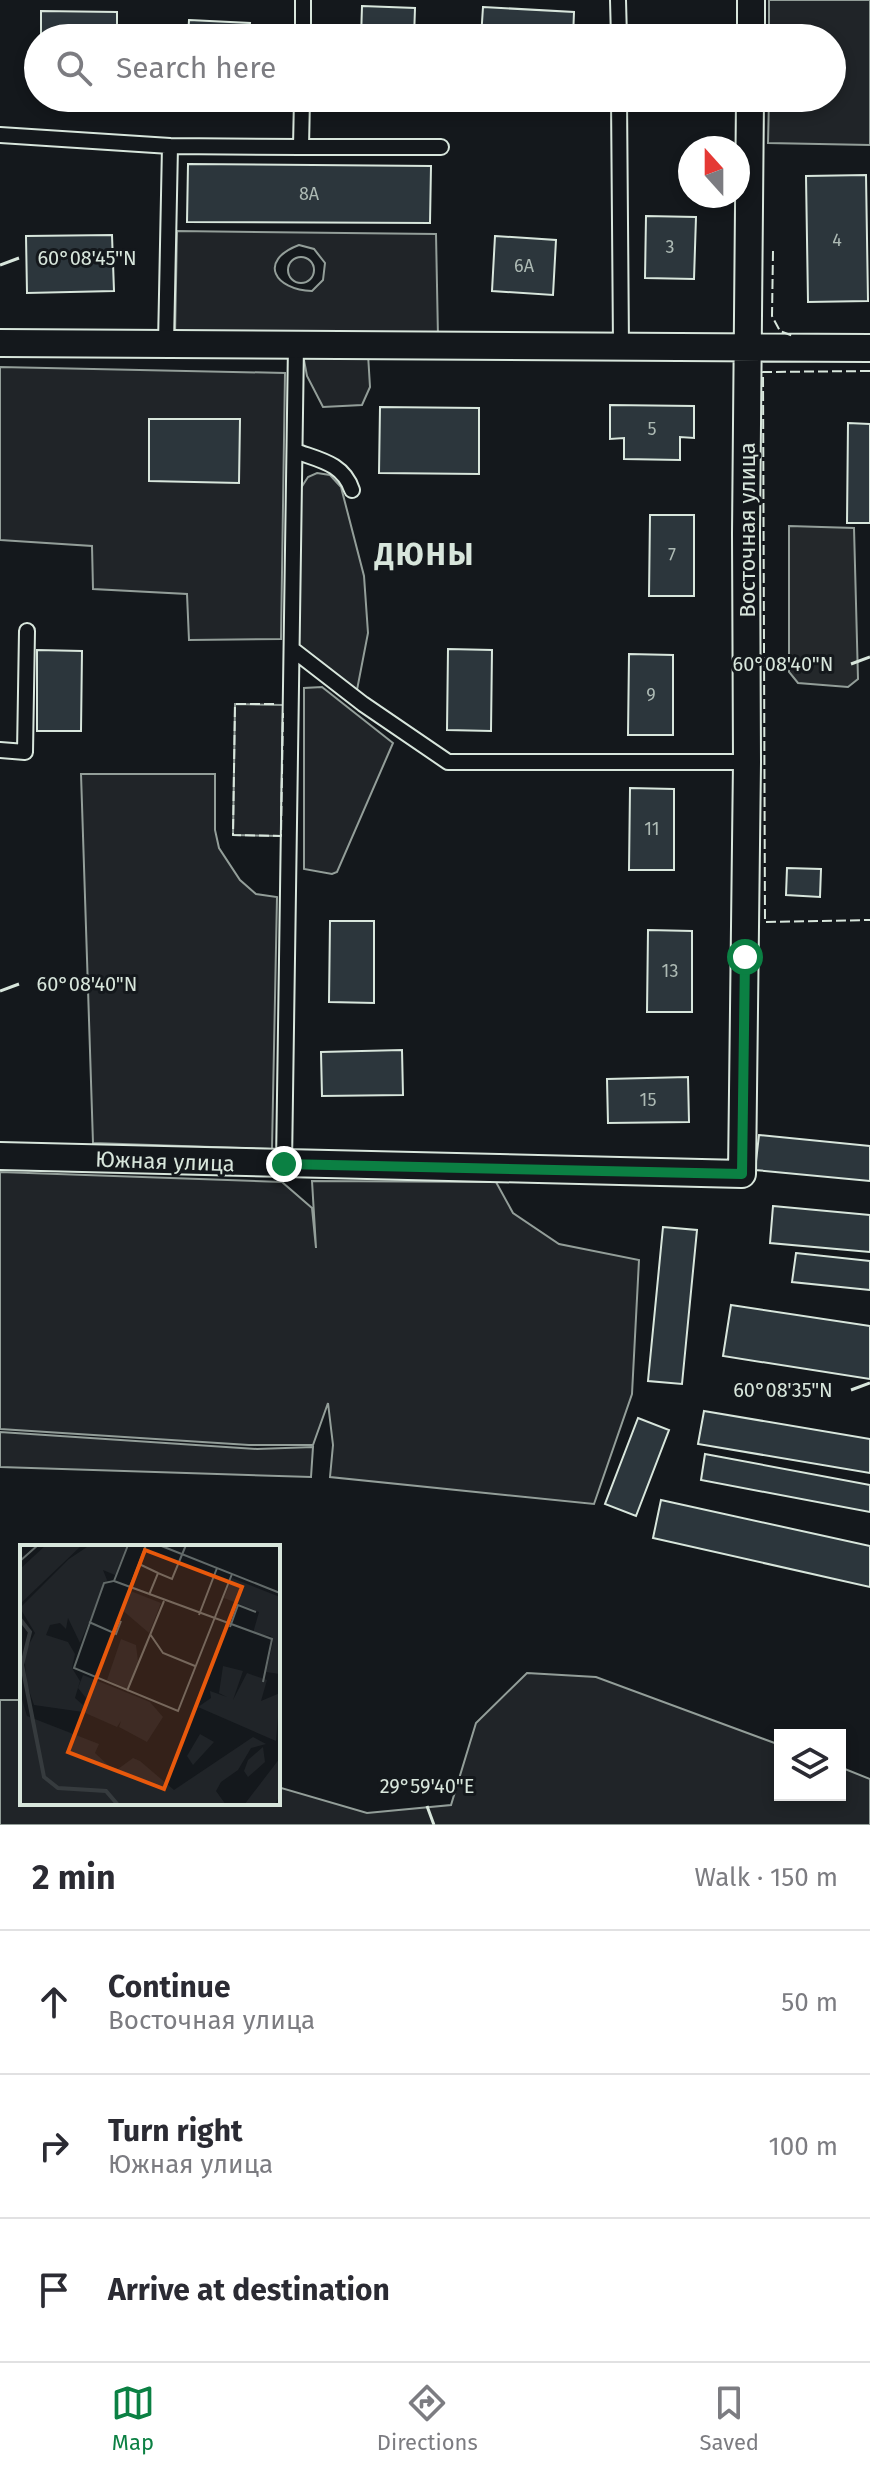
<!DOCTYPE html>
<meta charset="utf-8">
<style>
:root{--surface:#fff;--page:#f2f2f3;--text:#2b2b33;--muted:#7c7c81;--line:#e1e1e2;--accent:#0b8043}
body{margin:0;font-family:"Fira Sans",sans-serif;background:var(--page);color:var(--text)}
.controls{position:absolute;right:24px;bottom:24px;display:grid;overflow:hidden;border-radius:0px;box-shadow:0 4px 12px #0003}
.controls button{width:72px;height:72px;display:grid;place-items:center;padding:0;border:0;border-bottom:2px solid var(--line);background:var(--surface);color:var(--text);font:40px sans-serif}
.compass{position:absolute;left:678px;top:136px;width:72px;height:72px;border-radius:50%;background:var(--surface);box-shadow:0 4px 12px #0003;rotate:339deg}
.stop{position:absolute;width:24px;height:24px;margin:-18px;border:6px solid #0b8043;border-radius:50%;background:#fff}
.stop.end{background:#0b8043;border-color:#fff;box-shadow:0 2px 8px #0008}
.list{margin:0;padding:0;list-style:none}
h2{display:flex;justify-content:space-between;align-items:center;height:104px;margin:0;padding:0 32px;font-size:34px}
h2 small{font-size:26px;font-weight:400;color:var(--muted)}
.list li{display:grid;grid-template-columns:52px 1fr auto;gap:24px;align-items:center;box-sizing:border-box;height:144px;padding:0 32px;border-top:2px solid var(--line)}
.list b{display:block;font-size:30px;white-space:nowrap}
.list p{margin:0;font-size:26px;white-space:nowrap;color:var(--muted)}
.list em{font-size:26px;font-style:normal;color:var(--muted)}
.icon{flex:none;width:44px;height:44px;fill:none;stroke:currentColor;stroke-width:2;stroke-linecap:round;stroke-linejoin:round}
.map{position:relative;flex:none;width:870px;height:1825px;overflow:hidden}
.search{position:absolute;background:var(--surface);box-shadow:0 4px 12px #0003;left:24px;right:24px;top:24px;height:88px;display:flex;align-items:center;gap:20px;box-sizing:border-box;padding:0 28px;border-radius:44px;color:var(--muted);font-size:30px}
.sheet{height:536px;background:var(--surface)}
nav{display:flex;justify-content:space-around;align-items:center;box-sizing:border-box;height:112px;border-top:2px solid var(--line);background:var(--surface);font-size:22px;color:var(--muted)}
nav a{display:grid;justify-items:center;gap:4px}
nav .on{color:var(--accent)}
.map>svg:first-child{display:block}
.green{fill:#202428;stroke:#939e99;stroke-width:2;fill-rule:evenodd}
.parking{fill:#24282b;stroke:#939e99;stroke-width:2}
.building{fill:#2c363c;stroke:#d8e6dc;stroke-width:2}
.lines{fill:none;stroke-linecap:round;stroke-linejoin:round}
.lane-casing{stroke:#d8e6dc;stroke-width:18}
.street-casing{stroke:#d8e6dc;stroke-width:30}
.lane{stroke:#14181c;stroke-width:14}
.street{stroke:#14181c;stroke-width:26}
.fence{stroke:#d8e6dc;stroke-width:2;stroke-dasharray:10 4;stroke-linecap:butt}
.route{stroke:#0b8043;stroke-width:10}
.ticks{fill:none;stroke:#d8e6dc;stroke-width:3}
.labels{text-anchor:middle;stroke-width:6;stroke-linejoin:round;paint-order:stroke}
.number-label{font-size:18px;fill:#adbab4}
.street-label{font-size:22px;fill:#d8e6dc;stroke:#14181c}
.district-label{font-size:30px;font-weight:bold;letter-spacing:2px;fill:#d8e6dc;stroke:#14181c}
.inset-river{fill:none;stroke:#363b3e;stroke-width:4}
.inset-road{fill:none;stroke:#626a69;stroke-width:2}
.view{fill:#e8590c;fill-opacity:0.15;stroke:#e8590c;stroke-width:4}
.inset-edge{fill:none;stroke:#d8e6dc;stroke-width:4}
.ticks-label{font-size:20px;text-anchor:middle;fill:#d8e6dc;stroke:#14181c;stroke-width:6;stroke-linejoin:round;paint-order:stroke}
</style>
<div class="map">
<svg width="870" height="1825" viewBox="0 0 870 1825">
<rect width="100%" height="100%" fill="#14181c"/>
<path class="green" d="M769,0H870V145L768,143L769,98H832V38H769Z
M177,231L436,234L438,337L175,336ZM299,245L314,249L325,263L323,280L312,291C275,290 257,261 299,245Z
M288 270a13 13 0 1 1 26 0a13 13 0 1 1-26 0Z
M368,354L370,387L362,405L323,407L307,376L303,355Z
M0,367L285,373L281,639L189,640L187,594L93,589L92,546L0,540Z
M317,473L330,475L341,487L364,576L368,633L357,690L353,691L298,646L299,491L308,477Z
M322,687L393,743L337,872L332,874L304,869V688Z
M235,704L283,705L281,836L233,835Z
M81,774H215V830L219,848L240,880L256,894L277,897L272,1149L93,1143Z
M0,1172L282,1182L312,1208L316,1248L312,1181L496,1182L513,1213L559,1244L639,1260L632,1394L594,1504L330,1477L333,1445L328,1403L313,1445H249L0,1429Z
M0,1432L257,1449L313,1447L311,1477L0,1467Z
M527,1673L596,1677L780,1745V1795H840V1767L870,1779V1825H0V1700H22V1803H278V1787L367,1813L451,1805L476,1723Z"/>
<path class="parking" d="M789,526L854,528L858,679L848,687L798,683L789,672Z"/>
<path class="building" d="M362,6L415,8L414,38H361Z
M483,7L574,12L573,38H481Z
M41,11L117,12V38H41Z
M189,20L250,23L249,38H188Z
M637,33H690V38H637Z
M188,164L431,166L430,223L187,222Z
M866,175L868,301L808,302L806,176Z
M646,216L696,217L694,279L645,278Z
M112,235L114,291L27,293L26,236Z
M495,236L556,240L553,295L492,291Z
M610,405L694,406V438L680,437V460L624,459V438L610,439Z
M380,407L479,408V474L379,473Z
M149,419H240L239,483L149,481Z
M848,423L870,424V523H847Z
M650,515H694V596H649Z
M448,649L492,650L491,731L447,730Z
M37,650L82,651L81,731H37Z
M629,654L673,655V735H628Z
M630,788L674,789V870H629Z
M787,868L821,869L820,897L786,895Z
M330,921H374V1003L329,1002Z
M648,930L692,931V1012H647Z
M402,1050L403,1095L322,1096L321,1052Z
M688,1077L689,1122L608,1123L607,1079Z
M759,1135L870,1146V1181L755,1170Z
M773,1206L870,1215V1252L770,1243Z
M663,1227L697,1230L682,1384L648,1381Z
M796,1253L870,1261V1290L792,1282Z
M731,1305L870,1326V1379L723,1356Z
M704,1411L870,1439V1473L698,1444Z
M638,1418L669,1430L636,1516L605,1504Z
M705,1454L870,1485V1512L701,1480Z
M661,1500L870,1546V1587L653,1538Z"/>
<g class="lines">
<g class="lane-casing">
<path id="lane" d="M618,0L619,38
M303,38V0
M619,98L621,347
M0,135L170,146
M301,147H441
M166,344L170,146L301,147L302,98
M295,451C319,460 343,463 352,490
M292,649L363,704L448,762H747
M0,750L25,752L27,631
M284,1164L296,345"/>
</g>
<g class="street-casing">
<path id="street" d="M751,38V0
M0,343L870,348
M0,1156L742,1174L747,762L746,534L750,98"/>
</g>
<use href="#lane" class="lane"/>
<use href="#street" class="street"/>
<path class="fence" d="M773,251L772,316L780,331L793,336
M870,371L763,372L765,922L870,920
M274,704H235L233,835L281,836L283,713"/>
</g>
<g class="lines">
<path class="route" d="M284,1164L742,1174L745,957"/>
</g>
<path class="ticks" d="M0,265L19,258M851,664L870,657M0,991L19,984M851,1390L870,1383M427,1806L434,1825"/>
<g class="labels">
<g class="number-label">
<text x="309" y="200">8А</text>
<text x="837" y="246">4</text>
<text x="670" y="253">3</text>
<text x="524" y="272">6А</text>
<text x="652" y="435">5</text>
<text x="672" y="561">7</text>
<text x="651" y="701">9</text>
<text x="652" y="835">11</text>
<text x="670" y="977">13</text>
<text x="648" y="1106">15</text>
</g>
<g class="street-label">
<text transform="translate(747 530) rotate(-90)" y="8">Восточная улица</text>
<text transform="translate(165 1161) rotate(2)" y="8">Южная улица</text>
</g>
<g class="district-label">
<text x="425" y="565">ДЮНЫ</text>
</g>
</g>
<g transform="translate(20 1545)">
<rect width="260" height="260" fill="#14181c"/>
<path d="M26,0H62L0,59V24ZM70,0H107L95,30L83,25L87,35L60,98L48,73L46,84L40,78L30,80L26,90L48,97L55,109L52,123L60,136L55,153L63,160L66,153L58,143L63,130L130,157L143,172L127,197L99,182L101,176L97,182L63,167L14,160L7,140L4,109L15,88L0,63L49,14ZM212,33L260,52V129L246,127L253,97L251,91L233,88L239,67L204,53ZM108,45L141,58L129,88L101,64ZM101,94L116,100L118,116L107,144L87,135ZM203,121L223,126L213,155L227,128L247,135L241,156L260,148L256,196L178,162L191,153L190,146L207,152L199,148ZM0,148L7,171L79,199L75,208L89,221L98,224L113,213L120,216L154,245L233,192L246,199L231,203L218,225L201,237L196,246L206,260H0ZM180,189L194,197L173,220L167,211ZM243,202L245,217L228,232L224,226L228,215ZM260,213V251L254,260H224Z" fill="#202428"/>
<path class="inset-river" d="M0,74L10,87L2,120L24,232L38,243L86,246L98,260"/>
<path class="inset-road" d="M108,0L94,36L84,38L54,123L158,166L212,29M126,0L119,19L138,28M139,0L260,48M0,16L18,0M94,36L252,94L243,137M110,42L119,19M129,50L138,28L152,34L166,0M179,70L197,23M69,77L96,89L101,76M210,82L218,60L236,67M130,89L143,108L175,121M107,146L144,56"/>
<path class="view" d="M125,5L222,42L144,244L48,207Z"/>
<rect width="260" height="260" class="inset-edge"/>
</g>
<g class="ticks-label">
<text x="87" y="265">60°08'45"N</text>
<text x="783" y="671">60°08'40"N</text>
<text x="87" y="991">60°08'40"N</text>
<text x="783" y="1397">60°08'35"N</text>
<text x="427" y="1793">29°59'40"E</text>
</g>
</svg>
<div class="controls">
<button><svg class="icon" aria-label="layers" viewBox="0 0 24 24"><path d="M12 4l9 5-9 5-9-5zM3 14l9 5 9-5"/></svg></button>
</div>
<svg class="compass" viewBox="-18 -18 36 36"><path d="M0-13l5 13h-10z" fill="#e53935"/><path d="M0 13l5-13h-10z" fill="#7c7c81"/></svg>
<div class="stop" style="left:745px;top:957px"></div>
<div class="stop end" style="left:284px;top:1164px"></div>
<div class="search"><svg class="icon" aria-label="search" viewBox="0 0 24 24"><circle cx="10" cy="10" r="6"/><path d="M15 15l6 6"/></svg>Search here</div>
</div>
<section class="sheet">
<h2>2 min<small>Walk · 150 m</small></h2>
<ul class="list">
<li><svg class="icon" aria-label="ahead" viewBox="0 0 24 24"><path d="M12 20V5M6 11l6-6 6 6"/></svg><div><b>Continue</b><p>Восточная улица</p></div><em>50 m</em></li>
<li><svg class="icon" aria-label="right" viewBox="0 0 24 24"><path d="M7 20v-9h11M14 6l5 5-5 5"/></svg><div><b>Turn right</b><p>Южная улица</p></div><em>100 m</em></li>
<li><svg class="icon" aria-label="arrive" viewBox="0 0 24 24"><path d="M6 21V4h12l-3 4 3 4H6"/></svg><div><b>Arrive at destination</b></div></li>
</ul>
</section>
<nav>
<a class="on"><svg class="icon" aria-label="map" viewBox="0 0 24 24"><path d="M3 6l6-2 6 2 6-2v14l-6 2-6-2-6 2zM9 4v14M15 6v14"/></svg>Map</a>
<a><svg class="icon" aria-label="directions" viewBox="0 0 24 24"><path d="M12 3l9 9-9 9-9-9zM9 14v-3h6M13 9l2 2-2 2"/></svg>Directions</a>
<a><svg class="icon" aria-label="saved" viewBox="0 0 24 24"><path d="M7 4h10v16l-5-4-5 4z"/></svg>Saved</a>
</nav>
